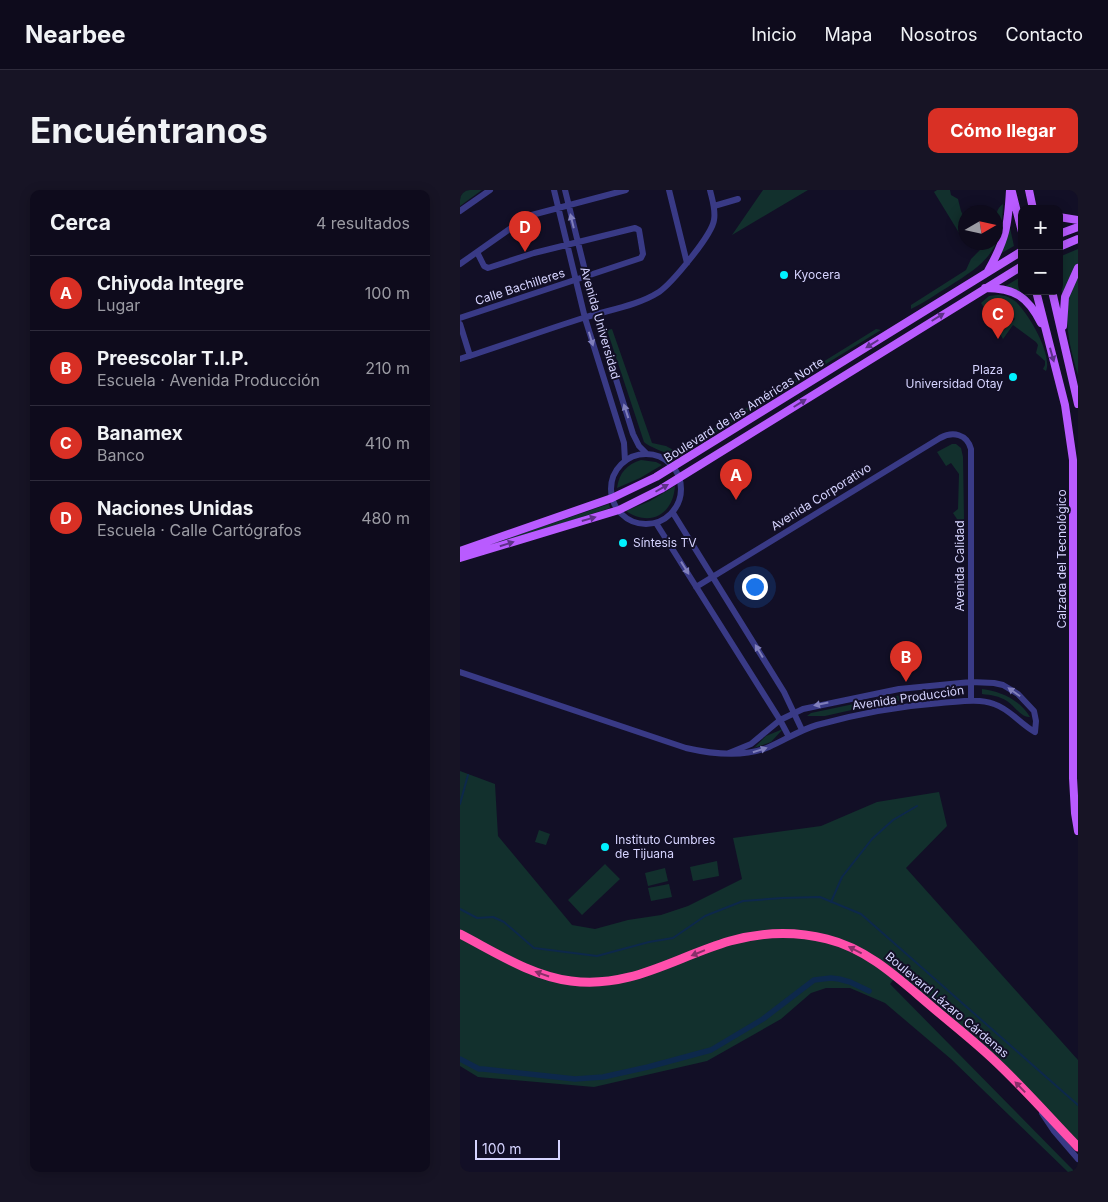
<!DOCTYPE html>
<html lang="es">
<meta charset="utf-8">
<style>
:root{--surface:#0e0b1c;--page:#171425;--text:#f1f3f6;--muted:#9b9ba3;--line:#2e2b3b;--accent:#d93025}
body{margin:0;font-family:Inter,sans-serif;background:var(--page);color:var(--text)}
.controls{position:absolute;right:15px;top:15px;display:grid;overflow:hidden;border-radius:10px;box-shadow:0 2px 12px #0003}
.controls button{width:45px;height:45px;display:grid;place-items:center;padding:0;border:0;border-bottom:1px solid var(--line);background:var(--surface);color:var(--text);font:25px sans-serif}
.compass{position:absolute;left:498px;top:15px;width:45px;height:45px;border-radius:50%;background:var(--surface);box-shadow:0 2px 12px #0003;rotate:81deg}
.scale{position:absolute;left:15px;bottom:12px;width:85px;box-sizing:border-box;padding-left:5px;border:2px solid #d6d4ff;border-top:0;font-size:14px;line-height:18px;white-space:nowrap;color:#d6d4ff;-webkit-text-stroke:4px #120f26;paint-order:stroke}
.you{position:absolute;left:294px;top:396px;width:18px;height:18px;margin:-12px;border:4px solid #fff;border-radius:50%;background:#1a73e8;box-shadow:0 0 0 8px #1a73e833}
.badge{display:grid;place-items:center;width:32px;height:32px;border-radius:50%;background:var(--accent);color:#fff;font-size:16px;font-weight:700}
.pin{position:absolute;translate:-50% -41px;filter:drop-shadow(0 1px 2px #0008)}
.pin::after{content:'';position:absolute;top:26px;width:18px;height:15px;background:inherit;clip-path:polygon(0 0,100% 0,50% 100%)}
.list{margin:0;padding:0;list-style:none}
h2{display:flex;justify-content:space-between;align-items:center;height:65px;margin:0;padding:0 20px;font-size:21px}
h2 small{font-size:16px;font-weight:400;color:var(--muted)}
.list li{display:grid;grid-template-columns:32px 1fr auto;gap:15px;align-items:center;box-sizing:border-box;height:75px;padding:0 20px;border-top:1px solid var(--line)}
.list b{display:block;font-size:19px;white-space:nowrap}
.list p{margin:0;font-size:16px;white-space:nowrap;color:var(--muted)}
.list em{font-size:16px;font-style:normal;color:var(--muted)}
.map{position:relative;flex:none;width:618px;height:982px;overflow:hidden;border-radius:10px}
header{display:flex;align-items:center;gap:30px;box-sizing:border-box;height:70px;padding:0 25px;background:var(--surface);border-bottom:1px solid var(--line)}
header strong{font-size:24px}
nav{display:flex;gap:28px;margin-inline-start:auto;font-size:18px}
.intro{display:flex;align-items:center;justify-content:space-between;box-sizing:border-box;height:120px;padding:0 30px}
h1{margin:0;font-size:35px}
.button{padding:12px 22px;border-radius:10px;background:var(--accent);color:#fff;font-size:18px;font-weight:700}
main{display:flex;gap:30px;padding:0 30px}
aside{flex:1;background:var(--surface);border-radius:10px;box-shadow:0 2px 12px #0003}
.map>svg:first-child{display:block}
.green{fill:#12302d}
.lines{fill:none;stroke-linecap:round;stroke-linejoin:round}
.stream{stroke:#0d284b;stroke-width:2}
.canal{stroke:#0d284b;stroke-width:5.5}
.minor{stroke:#393a86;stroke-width:6}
.major{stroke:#b95bff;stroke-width:8}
.highway{stroke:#ff4fac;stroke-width:9}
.oneway{fill:#807fbc}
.oneway2{fill:#5d3188}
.oneway3{fill:#882f69}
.poi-dot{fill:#00f2ff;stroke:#120f26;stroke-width:2}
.labels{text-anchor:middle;stroke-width:4;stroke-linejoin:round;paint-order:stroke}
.poi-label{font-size:12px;fill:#d6d4ff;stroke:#120f26;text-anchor:start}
.street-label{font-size:12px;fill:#d6d4ff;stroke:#120f26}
</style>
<header>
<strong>Nearbee</strong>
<nav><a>Inicio</a><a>Mapa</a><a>Nosotros</a><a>Contacto</a></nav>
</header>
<div class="intro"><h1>Encuéntranos</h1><a class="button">Cómo llegar</a></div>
<main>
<aside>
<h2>Cerca<small>4 resultados</small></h2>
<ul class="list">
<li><span class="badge">A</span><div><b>Chiyoda Integre</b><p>Lugar</p></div><em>100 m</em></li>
<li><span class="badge">B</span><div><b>Preescolar T.I.P.</b><p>Escuela · Avenida Producción</p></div><em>210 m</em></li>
<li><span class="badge">C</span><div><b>Banamex</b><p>Banco</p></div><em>410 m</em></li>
<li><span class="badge">D</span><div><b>Naciones Unidas</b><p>Escuela · Calle Cartógrafos</p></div><em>480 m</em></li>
</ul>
</aside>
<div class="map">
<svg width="618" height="982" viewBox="0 0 618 982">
<rect width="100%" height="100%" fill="#120f26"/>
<path class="green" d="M0,0H22L0,16Z
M303,0H348L272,45Z
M477,0H490L491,5L498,9L501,21L505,30L501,46L474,2Z
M543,14C542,62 526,73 488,97C476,104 464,113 451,119V115L506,80L511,69L522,58L525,53L536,52C536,40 532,21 543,14Z
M550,38L554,56L540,64Z
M618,59V73L603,106L599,91V67Z
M618,85V185C610,159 603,130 610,104C612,97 616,91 618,85Z
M562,86V101H565L567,108L544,97Z
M537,105C545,105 549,107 555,111C568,122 593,165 586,181L583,179L585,175V171L576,163L578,155L576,152L553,135L543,149L539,142L546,138L555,129L543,111L526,121L521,113L529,106Z
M152,139L192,253L206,256L217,262L310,203L309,208L218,267C213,266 187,256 184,252L147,140Z
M416,139L421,140L327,198H321Z
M492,254H496L501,258L503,267L504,329L499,332L493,323L498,319L499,284L491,273L486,276L477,262Z
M181,270L196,272L202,275L180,288L157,298C159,283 167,274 181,270Z
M215,296C213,325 190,337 166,321L190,311Z
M149,314L150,318L103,333L20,358Z
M500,498L502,499L501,504L427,512L365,526H347L351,523L427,507Z
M522,499C541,501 561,511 570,527C561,528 555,516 547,511C539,506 531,505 522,504Z
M323,539L311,552L294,558L306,546Z
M0,581L35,594L38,646L112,735L135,739L168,730L201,725L228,716L282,689L273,648L361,636L417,612L479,602L487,636L446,678L618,870V951L438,784L430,794L615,982H608L491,869L425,813L390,798H366L351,803L321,829L247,871L134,897L18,887L0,876Z
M79,640L90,644L86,655L75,652Z
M257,671L259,686L233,691L230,677Z
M145,674L160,689L122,725L108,710Z
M205,678L208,691L188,696L185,683Z
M209,694L212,707L191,711L188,698Z"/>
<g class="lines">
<path class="stream" d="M0,614L8,585
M371,712L382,687L412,649L433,630L457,616
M0,719L17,728L33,727L44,732L74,758L137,766L189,752L213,748L245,726L283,711L322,708L360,707L401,724L618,915"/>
<path class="canal" d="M0,869L19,879H23L115,889L143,887L188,877L251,860L303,829L354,790L371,788L379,789L390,792L409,801"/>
<path class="minor" d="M94,0L125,128L164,253L165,271
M105,0L136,125L173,244L179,256L187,264
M209,0L227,73
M254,16L278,9
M0,21L30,0
M0,74L68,26L166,0
M0,128L181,68L183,64L179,40L175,38L74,63L28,78L24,76L17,62
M0,134L10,166
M0,169C41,156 82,141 123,128C148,120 177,116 199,102C212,93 252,45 254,30C256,20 252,9 250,0
M151 299a35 35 0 1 1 70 0a35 35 0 1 1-70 0Z
M213,323L324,502L342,540
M196,333L320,530L329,547
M236,397L480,248C493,241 507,244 511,259V511
M0,482L226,558C252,564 283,568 309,557C325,550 340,540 357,535C397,524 440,516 481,513C498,512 518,508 534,514C550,519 560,534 575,542L576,531L574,521L558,504L543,495L534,493L511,492L439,499L343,519L320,530L291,554L269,563
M582,923L594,941L618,969"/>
<path class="major" d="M569,0L573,19
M552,2L562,42
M599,27L618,30
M599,44L618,37
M599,57L618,49
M528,81C546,49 548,36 550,0
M525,98C555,98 568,107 581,133
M576,101L605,215L613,270V588L615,623L618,641
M592,101L618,214
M603,136L605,107L618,78
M0,361L152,308L196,287L562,61
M0,368L159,320L201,299L562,76"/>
<path class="highway" d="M0,744C35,762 71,786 111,791C171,799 215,767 270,751C302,742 335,741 367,749C408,759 439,789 471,816C492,834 514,851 534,870C564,898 590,928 618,957"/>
</g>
<defs><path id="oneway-solid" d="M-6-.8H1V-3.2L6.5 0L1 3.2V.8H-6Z" transform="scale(1.25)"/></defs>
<g class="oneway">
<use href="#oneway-solid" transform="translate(112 31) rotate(-104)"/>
<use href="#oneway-solid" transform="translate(131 149) rotate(73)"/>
<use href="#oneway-solid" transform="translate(166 221) rotate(-108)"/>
<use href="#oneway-solid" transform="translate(225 378) rotate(58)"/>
<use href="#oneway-solid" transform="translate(299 461) rotate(-121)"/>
<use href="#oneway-solid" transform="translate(554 502) rotate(-145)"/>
<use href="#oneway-solid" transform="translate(361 514) rotate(168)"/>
<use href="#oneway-solid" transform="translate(300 560) rotate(-18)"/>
</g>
<g class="oneway2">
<use href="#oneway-solid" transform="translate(478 127) rotate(-32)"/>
<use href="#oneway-solid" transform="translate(412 154) rotate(148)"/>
<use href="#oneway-solid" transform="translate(592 165) rotate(74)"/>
<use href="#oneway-solid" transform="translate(340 213) rotate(-32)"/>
<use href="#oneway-solid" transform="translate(202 298) rotate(-30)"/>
<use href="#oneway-solid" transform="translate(129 329) rotate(-16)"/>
<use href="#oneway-solid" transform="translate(47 354) rotate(-17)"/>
</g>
<g class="oneway3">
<use href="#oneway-solid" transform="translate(395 760) rotate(-153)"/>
<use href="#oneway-solid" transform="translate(238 763) rotate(158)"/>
<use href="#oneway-solid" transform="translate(82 784) rotate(-161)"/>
<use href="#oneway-solid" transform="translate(560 897) rotate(-134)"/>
</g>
<g class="poi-dot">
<circle cx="324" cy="85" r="5"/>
<circle cx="553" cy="187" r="5"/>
<circle cx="163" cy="353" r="5"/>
<circle cx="145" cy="657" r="5"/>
</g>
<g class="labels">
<g class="poi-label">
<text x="334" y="89">Kyocera</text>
<text x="543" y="184" text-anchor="end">Plaza<tspan x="543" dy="14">Universidad Otay</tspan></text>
<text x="173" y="357">Síntesis TV</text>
<text x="155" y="654">Instituto Cumbres<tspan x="155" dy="14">de Tijuana</tspan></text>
</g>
<g class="street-label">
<text transform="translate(60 97) rotate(-18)" y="4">Calle Bachilleres</text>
<text transform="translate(140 133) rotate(74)" y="4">Avenida Universidad</text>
<text transform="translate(284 220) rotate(-32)" y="4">Boulevard de las Américas Norte</text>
<text transform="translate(361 307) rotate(-32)" y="4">Avenida Corporativo</text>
<text transform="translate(602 369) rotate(-90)" y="4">Calzada del Tecnológico</text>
<text transform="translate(500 376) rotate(-90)" y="4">Avenida Calidad</text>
<text transform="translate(448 508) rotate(-8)" y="4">Avenida Producción</text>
<text transform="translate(487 815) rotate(40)" y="4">Boulevard Lázaro Cárdenas</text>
</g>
</g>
</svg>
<div class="controls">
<button>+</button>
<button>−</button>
</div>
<svg class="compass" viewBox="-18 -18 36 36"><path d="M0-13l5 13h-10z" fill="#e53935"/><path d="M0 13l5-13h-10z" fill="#9b9ba3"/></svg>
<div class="scale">100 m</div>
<div class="you"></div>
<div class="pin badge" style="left:276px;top:310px">A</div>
<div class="pin badge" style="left:446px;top:492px">B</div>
<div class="pin badge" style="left:538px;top:149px">C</div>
<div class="pin badge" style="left:65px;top:62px">D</div>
</div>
</main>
